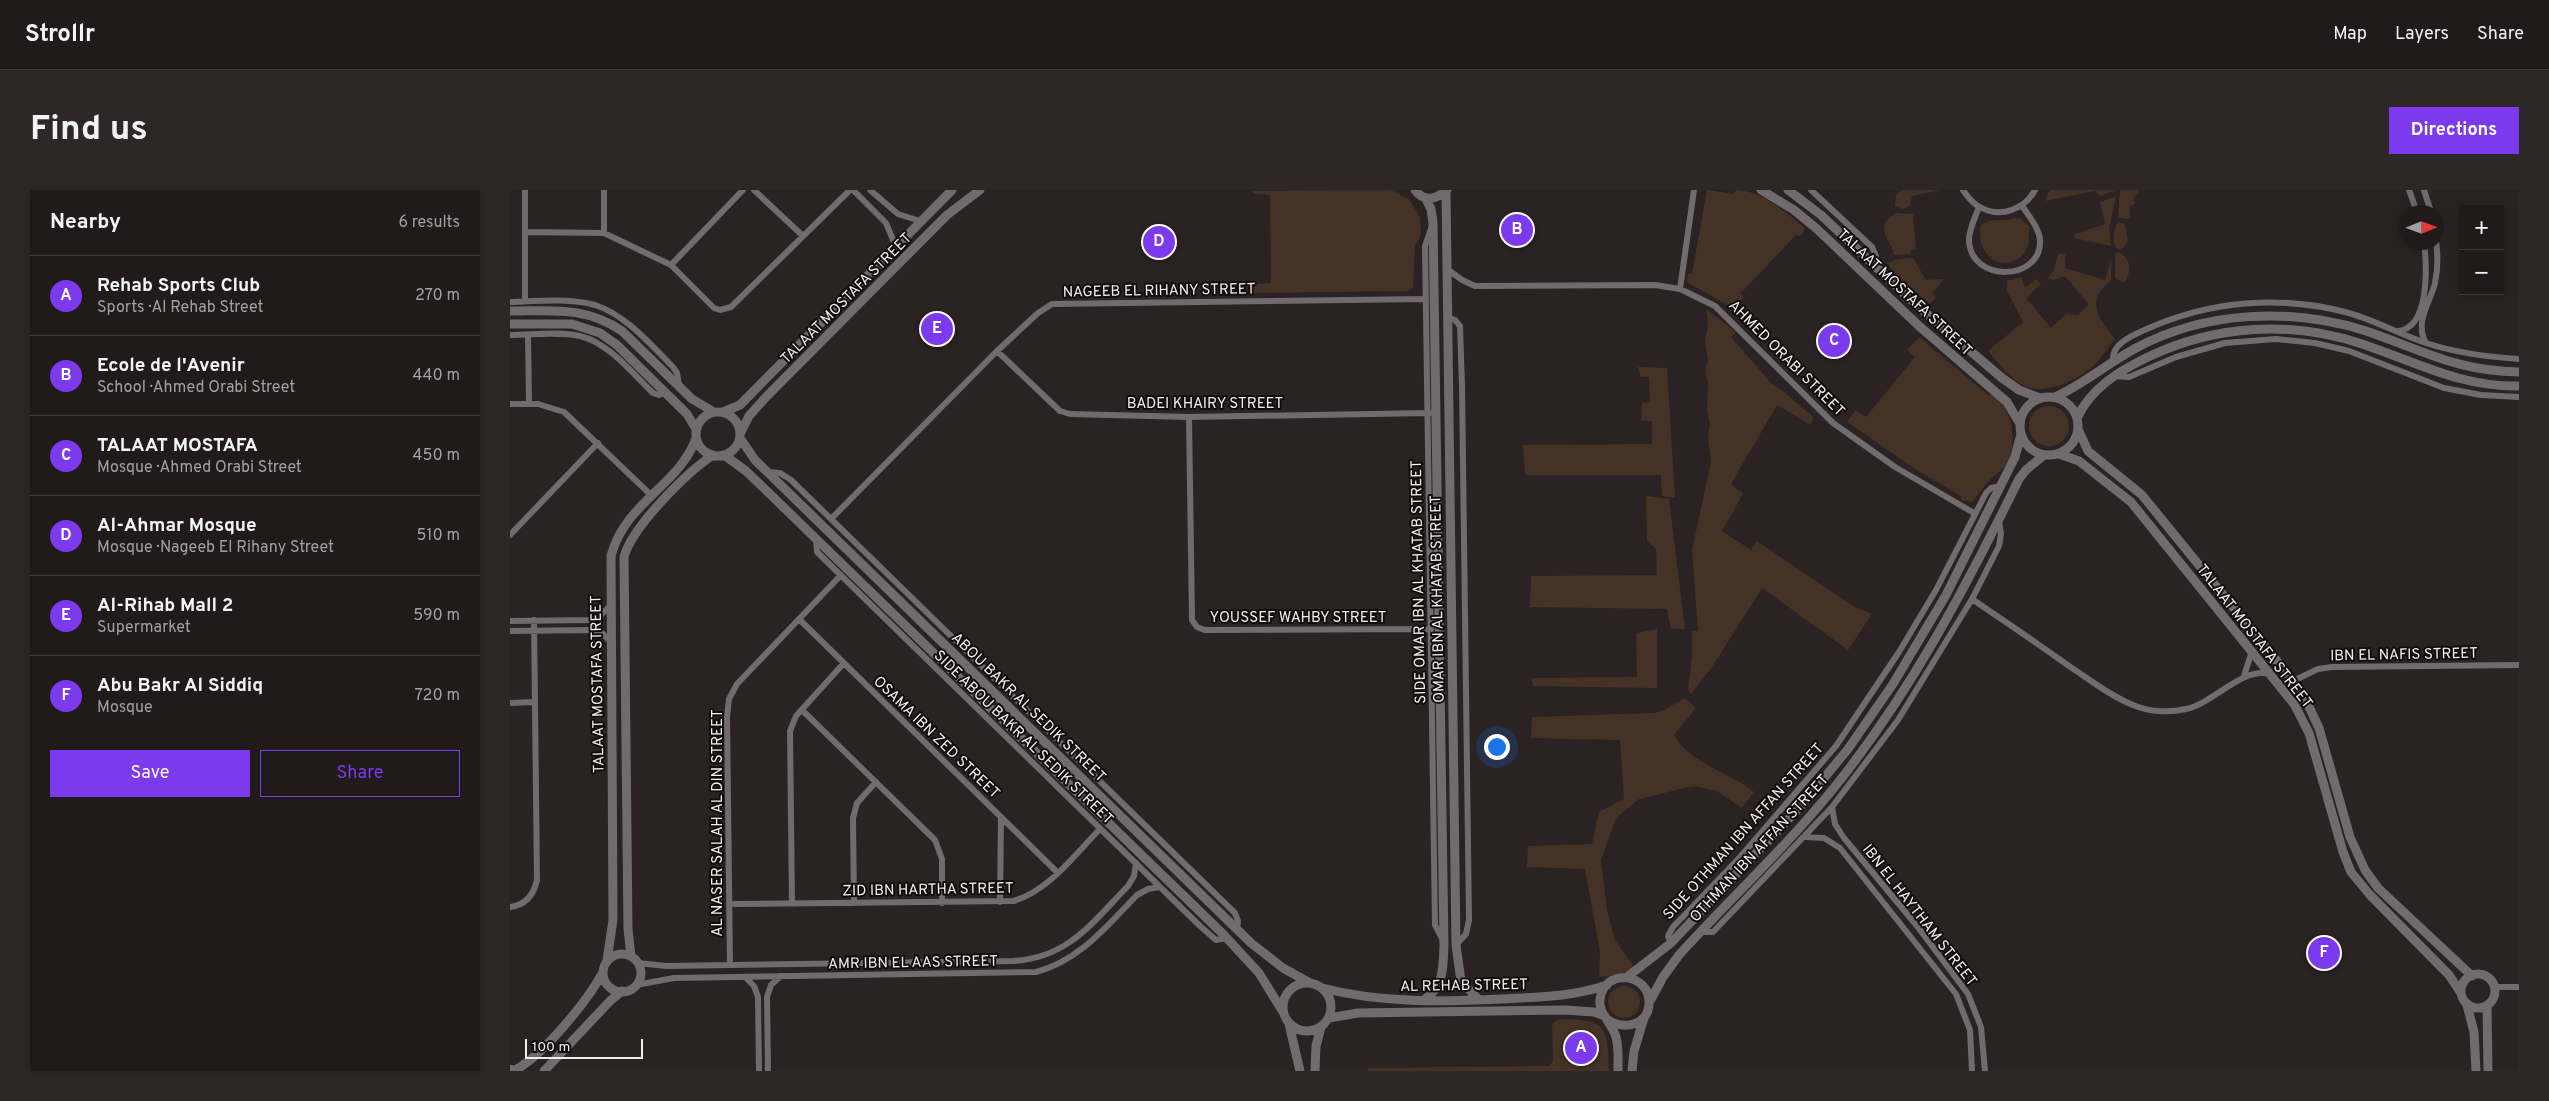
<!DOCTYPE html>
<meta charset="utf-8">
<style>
:root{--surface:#201a1a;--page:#2d2727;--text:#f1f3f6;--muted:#a2a1a2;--line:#3d3839;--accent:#7c3aed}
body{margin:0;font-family:Overpass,sans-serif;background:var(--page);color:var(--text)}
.controls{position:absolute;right:15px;top:15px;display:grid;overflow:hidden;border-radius:0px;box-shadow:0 2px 12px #0003}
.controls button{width:45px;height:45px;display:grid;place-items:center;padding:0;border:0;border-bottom:1px solid var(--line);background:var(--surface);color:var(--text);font:25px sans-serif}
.compass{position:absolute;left:1889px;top:15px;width:45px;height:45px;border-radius:50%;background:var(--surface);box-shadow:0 2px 12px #0003;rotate:89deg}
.scale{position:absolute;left:15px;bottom:12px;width:118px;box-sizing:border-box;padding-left:5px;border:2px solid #f2ecec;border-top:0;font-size:14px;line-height:18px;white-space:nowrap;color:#f2ecec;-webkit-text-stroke:4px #100d0d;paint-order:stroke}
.you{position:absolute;left:986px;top:556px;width:18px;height:18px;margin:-12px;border:4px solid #fff;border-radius:50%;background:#1a73e8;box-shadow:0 0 0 8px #1a73e833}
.badge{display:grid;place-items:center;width:32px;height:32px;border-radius:50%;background:var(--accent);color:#fff;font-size:16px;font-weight:700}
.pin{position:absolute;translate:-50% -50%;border:2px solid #fff;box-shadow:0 1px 5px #0006}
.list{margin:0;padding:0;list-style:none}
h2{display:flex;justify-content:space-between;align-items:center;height:65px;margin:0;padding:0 20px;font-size:21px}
h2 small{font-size:16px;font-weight:400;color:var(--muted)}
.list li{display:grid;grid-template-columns:32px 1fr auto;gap:15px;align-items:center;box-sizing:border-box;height:80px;padding:0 20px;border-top:1px solid var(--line)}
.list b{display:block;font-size:19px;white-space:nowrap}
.list p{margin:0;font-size:16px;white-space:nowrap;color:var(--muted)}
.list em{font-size:16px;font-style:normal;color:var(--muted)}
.actions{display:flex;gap:10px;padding:15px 20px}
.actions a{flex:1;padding:11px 0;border:1px solid var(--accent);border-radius:0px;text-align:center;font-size:18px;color:var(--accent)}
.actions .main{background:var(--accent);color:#fff}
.map{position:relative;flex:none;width:2009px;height:881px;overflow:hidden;border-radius:0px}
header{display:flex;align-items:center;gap:30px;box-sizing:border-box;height:70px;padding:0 25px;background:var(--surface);border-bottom:1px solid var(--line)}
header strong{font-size:24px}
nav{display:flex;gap:28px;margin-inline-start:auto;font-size:18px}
.intro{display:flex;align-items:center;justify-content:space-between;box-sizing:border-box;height:120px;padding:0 30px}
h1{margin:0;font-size:35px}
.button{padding:12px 22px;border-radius:0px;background:var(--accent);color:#fff;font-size:18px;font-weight:700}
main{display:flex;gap:30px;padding:0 30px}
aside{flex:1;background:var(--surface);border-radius:0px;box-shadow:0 2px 12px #0003}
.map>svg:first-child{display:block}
.green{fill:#453226}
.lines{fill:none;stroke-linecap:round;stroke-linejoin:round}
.minor{stroke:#706c6e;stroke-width:6}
.tertiary{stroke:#706c6e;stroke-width:9}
.labels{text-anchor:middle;stroke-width:4;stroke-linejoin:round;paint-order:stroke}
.street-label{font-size:15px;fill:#f2ecec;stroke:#100d0d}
</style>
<header>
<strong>Strollr</strong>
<nav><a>Map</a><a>Layers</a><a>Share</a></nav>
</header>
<div class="intro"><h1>Find us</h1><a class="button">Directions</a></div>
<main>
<aside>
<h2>Nearby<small>6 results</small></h2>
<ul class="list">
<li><span class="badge">A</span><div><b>Rehab Sports Club</b><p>Sports · Al Rehab Street</p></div><em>270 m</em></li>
<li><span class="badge">B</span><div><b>Ecole de l'Avenir</b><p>School · Ahmed Orabi Street</p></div><em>440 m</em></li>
<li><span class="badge">C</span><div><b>TALAAT MOSTAFA</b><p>Mosque · Ahmed Orabi Street</p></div><em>450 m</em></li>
<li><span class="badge">D</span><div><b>Al-Ahmar Mosque</b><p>Mosque · Nageeb El Rihany Street</p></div><em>510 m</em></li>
<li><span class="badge">E</span><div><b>Al-Rihab Mall 2</b><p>Supermarket</p></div><em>590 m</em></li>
<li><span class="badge">F</span><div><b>Abu Bakr Al Siddiq</b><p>Mosque</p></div><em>720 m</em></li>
</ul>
<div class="actions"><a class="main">Save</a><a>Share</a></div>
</aside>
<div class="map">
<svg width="2009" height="881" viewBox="0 0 2009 881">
<rect width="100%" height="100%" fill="#2b2223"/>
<path class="green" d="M881,0L899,9L910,27L911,45L905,56L903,98L899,101L744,103L742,100L747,94L761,93L760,5L744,4L742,1Z
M1197,0L1224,4L1226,0C1251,0 1275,22 1294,37V42L1291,46L1286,45L1230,104L1234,107L1226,116H1219L1177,92L1178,84H1182Z
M1392,0H1431L1402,6L1400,16L1393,19L1385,16L1386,5Z
M1540,0H1607L1590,6L1585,1L1534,11Z
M1610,0H1629V3L1623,8L1625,13L1620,16V29L1608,28Z
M1606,6L1599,39L1601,56L1564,48L1565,44L1595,34L1590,12Z
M1385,23L1403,24L1406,59L1401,61V64L1384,65C1382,52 1371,47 1375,32Z
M1504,28L1511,29L1520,37C1517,45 1521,53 1516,60C1508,76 1486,77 1476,63C1470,55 1470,46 1470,36C1482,26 1492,33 1504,28Z
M1608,32L1615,34L1618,52L1612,60L1605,57C1603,48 1603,40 1608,32Z
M1609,62C1621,70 1622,80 1615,92H1611L1605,87V64Z
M1548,64H1555V78L1595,90L1601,70V90C1575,111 1588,128 1605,149C1599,155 1595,163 1589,170C1575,187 1539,205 1517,197C1500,190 1489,173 1478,161L1513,132L1497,101V91L1512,87L1515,98L1526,89L1531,94L1516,108L1541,138L1556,124L1568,125L1579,115L1555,86L1543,90L1538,88L1544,80Z
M1403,68L1416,90L1434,89L1422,104L1426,107L1420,114L1385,87L1378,73L1388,69Z
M1196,119L1226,142L1221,147L1261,193L1278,205L1303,227L1302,233L1299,234L1267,215L1221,294L1233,304L1212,341L1241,360L1247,351L1345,417L1362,424L1338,460L1252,398L1202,477L1181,504L1178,500L1182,466V441H1188L1182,360L1201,272L1198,247L1200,234L1197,220L1198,193L1195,181L1198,170L1195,150L1198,137Z
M1409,147L1477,204C1503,209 1509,256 1496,275C1492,281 1484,285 1479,291C1472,298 1468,306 1461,312L1451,310V306L1410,282L1337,232L1346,220L1356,227L1405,167L1397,160Z
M1128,177L1157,178L1165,308L1152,306L1151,285H1015L1013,255L1142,254V231H1131L1132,212L1140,213L1139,187H1131Z
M1519 236a20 20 0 1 1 40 0a20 20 0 1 1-40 0Z
M1136,306L1159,309L1175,439H1161L1157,419L1020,417L1021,386L1147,385L1146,359L1137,351Z
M1147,439V498L1023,496L1021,488L1127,487L1126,443Z
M1175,508L1186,518L1164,545C1180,574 1220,582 1244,602L1232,618L1207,601L1183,596L1129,609L1106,628L1091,670L1097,720L1105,750L1128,783L1089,787L1090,762L1075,679L1017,677L1018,656L1082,654L1089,622L1114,609L1110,550L1021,548L1022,527L1144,523L1152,521Z
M1098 812a16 16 0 1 1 32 0a16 16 0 1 1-32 0Z
M1049,829C1096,830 1098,834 1099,881H858V878L1039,876L1043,871L1042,836L1044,832Z"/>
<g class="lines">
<path class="minor" d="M15,0V111
M244,0L293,46
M343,0L376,33L386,57
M360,0L388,24L410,31
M1301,0L1362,57L1366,66L1364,76
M1453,0C1457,6 1463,14 1470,17C1490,29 1515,19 1525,0
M1899,0L1907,22
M1914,0L1921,22
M1469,17C1465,28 1459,39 1459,50C1460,93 1532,92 1530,50C1529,38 1519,26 1512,16
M922,36L915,56L925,735L933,750
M15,42L94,43L161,75L204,118L210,120L221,117L340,0
M94,43V0
M161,75L233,0
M937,79L952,90L965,96L1145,95L1170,99L1205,116L1323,233L1385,277L1464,323
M1170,99L1184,0
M0,112C27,111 59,108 85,115C116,125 140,154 163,177L167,183L169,196
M937,127L945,130L950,136L952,196L959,730L956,744L946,755
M1888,141C1920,138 1917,76 1914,52
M0,145C22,145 48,141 70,146C99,153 122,183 143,203L149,205L155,202
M18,145L19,213
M1916,153C1904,133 1920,113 1925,93C1928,79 1928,65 1926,51
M487,161L550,221L560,224L679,227L920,223
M1603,171C1601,153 1624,145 1639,138C1701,111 1769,105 1835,122C1863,129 1888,144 1916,153C1946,163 1978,167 2009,169
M1603,186L1619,187L1666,167L1715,153L1766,149L1805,153L1839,161L1934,198L1971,205L2009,207
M0,214H28L54,222L141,305
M679,227L682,430L687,437L695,440L921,439
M257,282L270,283L281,290L725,723L728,731L727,740
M321,329L487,161L528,123L542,114L916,109
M0,345L88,253
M306,348L307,362L690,736L706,750L717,748
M1462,409C1494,431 1527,453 1559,476C1579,489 1600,506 1623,515C1639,522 1659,523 1676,519C1704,513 1733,476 1760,484
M289,429L547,682
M0,431L80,430L91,425L99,417
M0,441L82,440L92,443L100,451
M1734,486L1742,461
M1783,491L1808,479L1822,477L2009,475
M0,513L25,512
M292,520L425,650L432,669V713
M1322,617L1325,634L1334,648L1407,736L1458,804L1471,837L1475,881
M1295,647L1314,648L1330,658L1446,804L1460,840L1462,881
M490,712L491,627
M344,713L343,628L347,613L366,592
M219,714L503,711C538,702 565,664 590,639
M282,714L280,541L286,526L334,473
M0,717C16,715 24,704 27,690L24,430
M1191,742H1203L1322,617L1388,530L1462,409L1489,356L1491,344L1489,331
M1161,753L1158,746L1163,737L1231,666L1326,556L1389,462L1426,400L1476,303L1481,298L1491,296
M128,773L156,776L503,771C558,768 582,733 618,696L624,686L626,673
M220,775L217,527L219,509L227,494L331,385
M235,787L244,796L248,807L249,881
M126,795L164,788L526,782C569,771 597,736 627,705L638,699L650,697
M1984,797H2009
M0,878H2
M258,881L257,807L261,795L271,786"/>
<path class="tertiary" d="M905,0C915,13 926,9 937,0
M1251,0L1284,20L1307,39L1409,136L1497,212L1510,234
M1278,0L1311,25L1403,112L1492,188L1509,200L1530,208
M936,1L946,755L951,791L969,810
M0,121C42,121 75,116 112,141L182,209L204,222
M0,134H62L90,143L107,155L177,224L186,239
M1510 236a29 29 0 1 1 58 0a29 29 0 1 1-58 0Z
M1545,207C1574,194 1598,173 1626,158C1695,121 1782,117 1856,141C1912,160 1946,181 2009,182
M186 244a22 22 0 1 1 44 0a22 22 0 1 1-44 0Z
M213,222L230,215L442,0
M1567,228C1581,198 1609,181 1638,167C1705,135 1781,130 1852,154C1906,172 1950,197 2009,196
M1568,239L1578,261L1632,305L1792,502L1809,538L1840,647L1855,680L1868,698L1962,786
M230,244L239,226L256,207L437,25L470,0
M230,248L245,270L741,753L773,778L800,793
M1549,264L1569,271L1621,312L1784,514L1799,543L1833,662L1841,682L1860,705L1939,785L1951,803
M214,265L236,281L263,307L713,744L749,783L773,822
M93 783a19 19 0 1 1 38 0a19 19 0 1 1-38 0Z
M121,766L118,739L114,367C122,337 176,283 203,265
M97,770L103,730L101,366C115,312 170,295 186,248
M1951 801a17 17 0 1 1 34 0a17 17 0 1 1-34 0Z
M1117,787L1161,753L1291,616L1338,559L1383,494L1436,405L1505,267L1511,244
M773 817a24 24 0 1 1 48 0a24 24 0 1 1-48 0Z
M812,798C871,813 931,812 991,809C1027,807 1062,807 1097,795
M914,810C934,796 933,779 934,755L923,33L921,19L916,9
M1139,813L1153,787L1169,765C1220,709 1276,657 1323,599C1400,504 1456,397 1509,289L1516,280L1534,265
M1957,815L1964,842L1966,881
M1977,816L1978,881
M819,828L848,823L1055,820L1084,822L1095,826
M1098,830C1113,840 1138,836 1139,814C1141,783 1094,777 1090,809C1088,823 1102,833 1106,847C1109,858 1108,870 1108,881
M779,834L790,881
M7,879C35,863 78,810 93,782
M34,881L100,811L112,801
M805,881L806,856L811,837
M1122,881L1124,861L1134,828"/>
</g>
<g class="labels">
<g class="street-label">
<text transform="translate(649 100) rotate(-1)" y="5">NAGEEB EL RIHANY STREET</text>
<text transform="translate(1395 102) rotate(43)" y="5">TALAAT MOSTAFA STREET</text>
<text transform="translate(336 108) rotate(-45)" y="5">TALAAT MOSTAFA STREET</text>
<text transform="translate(1277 168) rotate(45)" y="5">AHMED ORABI STREET</text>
<text x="695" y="218">BADEI KHAIRY STREET</text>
<text transform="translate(908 392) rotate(-91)" y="5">SIDE OMAR IBN AL KHATAB STREET</text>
<text transform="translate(927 409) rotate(-91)" y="5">OMAR IBN AL KHATAB STREET</text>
<text x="788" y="432">YOUSSEF WAHBY STREET</text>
<text transform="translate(1745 446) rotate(52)" y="5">TALAAT MOSTAFA STREET</text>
<text transform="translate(1894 464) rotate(-1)" y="5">IBN EL NAFIS STREET</text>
<text transform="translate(87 494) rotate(-91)" y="5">TALAAT MOSTAFA STREET</text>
<text transform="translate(519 517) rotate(44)" y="5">ABOU BAKR AL SEDIK STREET</text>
<text transform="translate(427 547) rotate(44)" y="5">OSAMA IBN ZED STREET</text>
<text transform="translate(514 547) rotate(44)" y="5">SIDE ABOU BAKR AL SEDIK STREET</text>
<text transform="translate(207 633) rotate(-90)" y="5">AL NASER SALAH AL DIN STREET</text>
<text transform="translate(1233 641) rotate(-48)" y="5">SIDE OTHMAN IBN AFFAN STREET</text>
<text transform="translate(1249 658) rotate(-47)" y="5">OTHMAN IBN AFFAN STREET</text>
<text transform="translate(418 699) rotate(-1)" y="5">ZID IBN HARTHA STREET</text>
<text transform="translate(1410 725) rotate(52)" y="5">IBN EL HAYTHAM STREET</text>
<text transform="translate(403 772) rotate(-1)" y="5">AMR IBN EL AAS STREET</text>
<text transform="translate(954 795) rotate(-1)" y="5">AL REHAB STREET</text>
</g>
</g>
</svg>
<div class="controls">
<button>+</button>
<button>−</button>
</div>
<svg class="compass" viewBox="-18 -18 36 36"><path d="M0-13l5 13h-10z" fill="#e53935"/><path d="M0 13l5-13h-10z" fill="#a2a1a2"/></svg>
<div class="scale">100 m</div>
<div class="you"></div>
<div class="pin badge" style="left:1071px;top:858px">A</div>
<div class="pin badge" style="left:1007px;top:40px">B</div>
<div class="pin badge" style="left:1324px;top:151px">C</div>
<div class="pin badge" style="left:649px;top:52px">D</div>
<div class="pin badge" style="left:427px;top:139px">E</div>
<div class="pin badge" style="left:1814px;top:763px">F</div>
</div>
</main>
